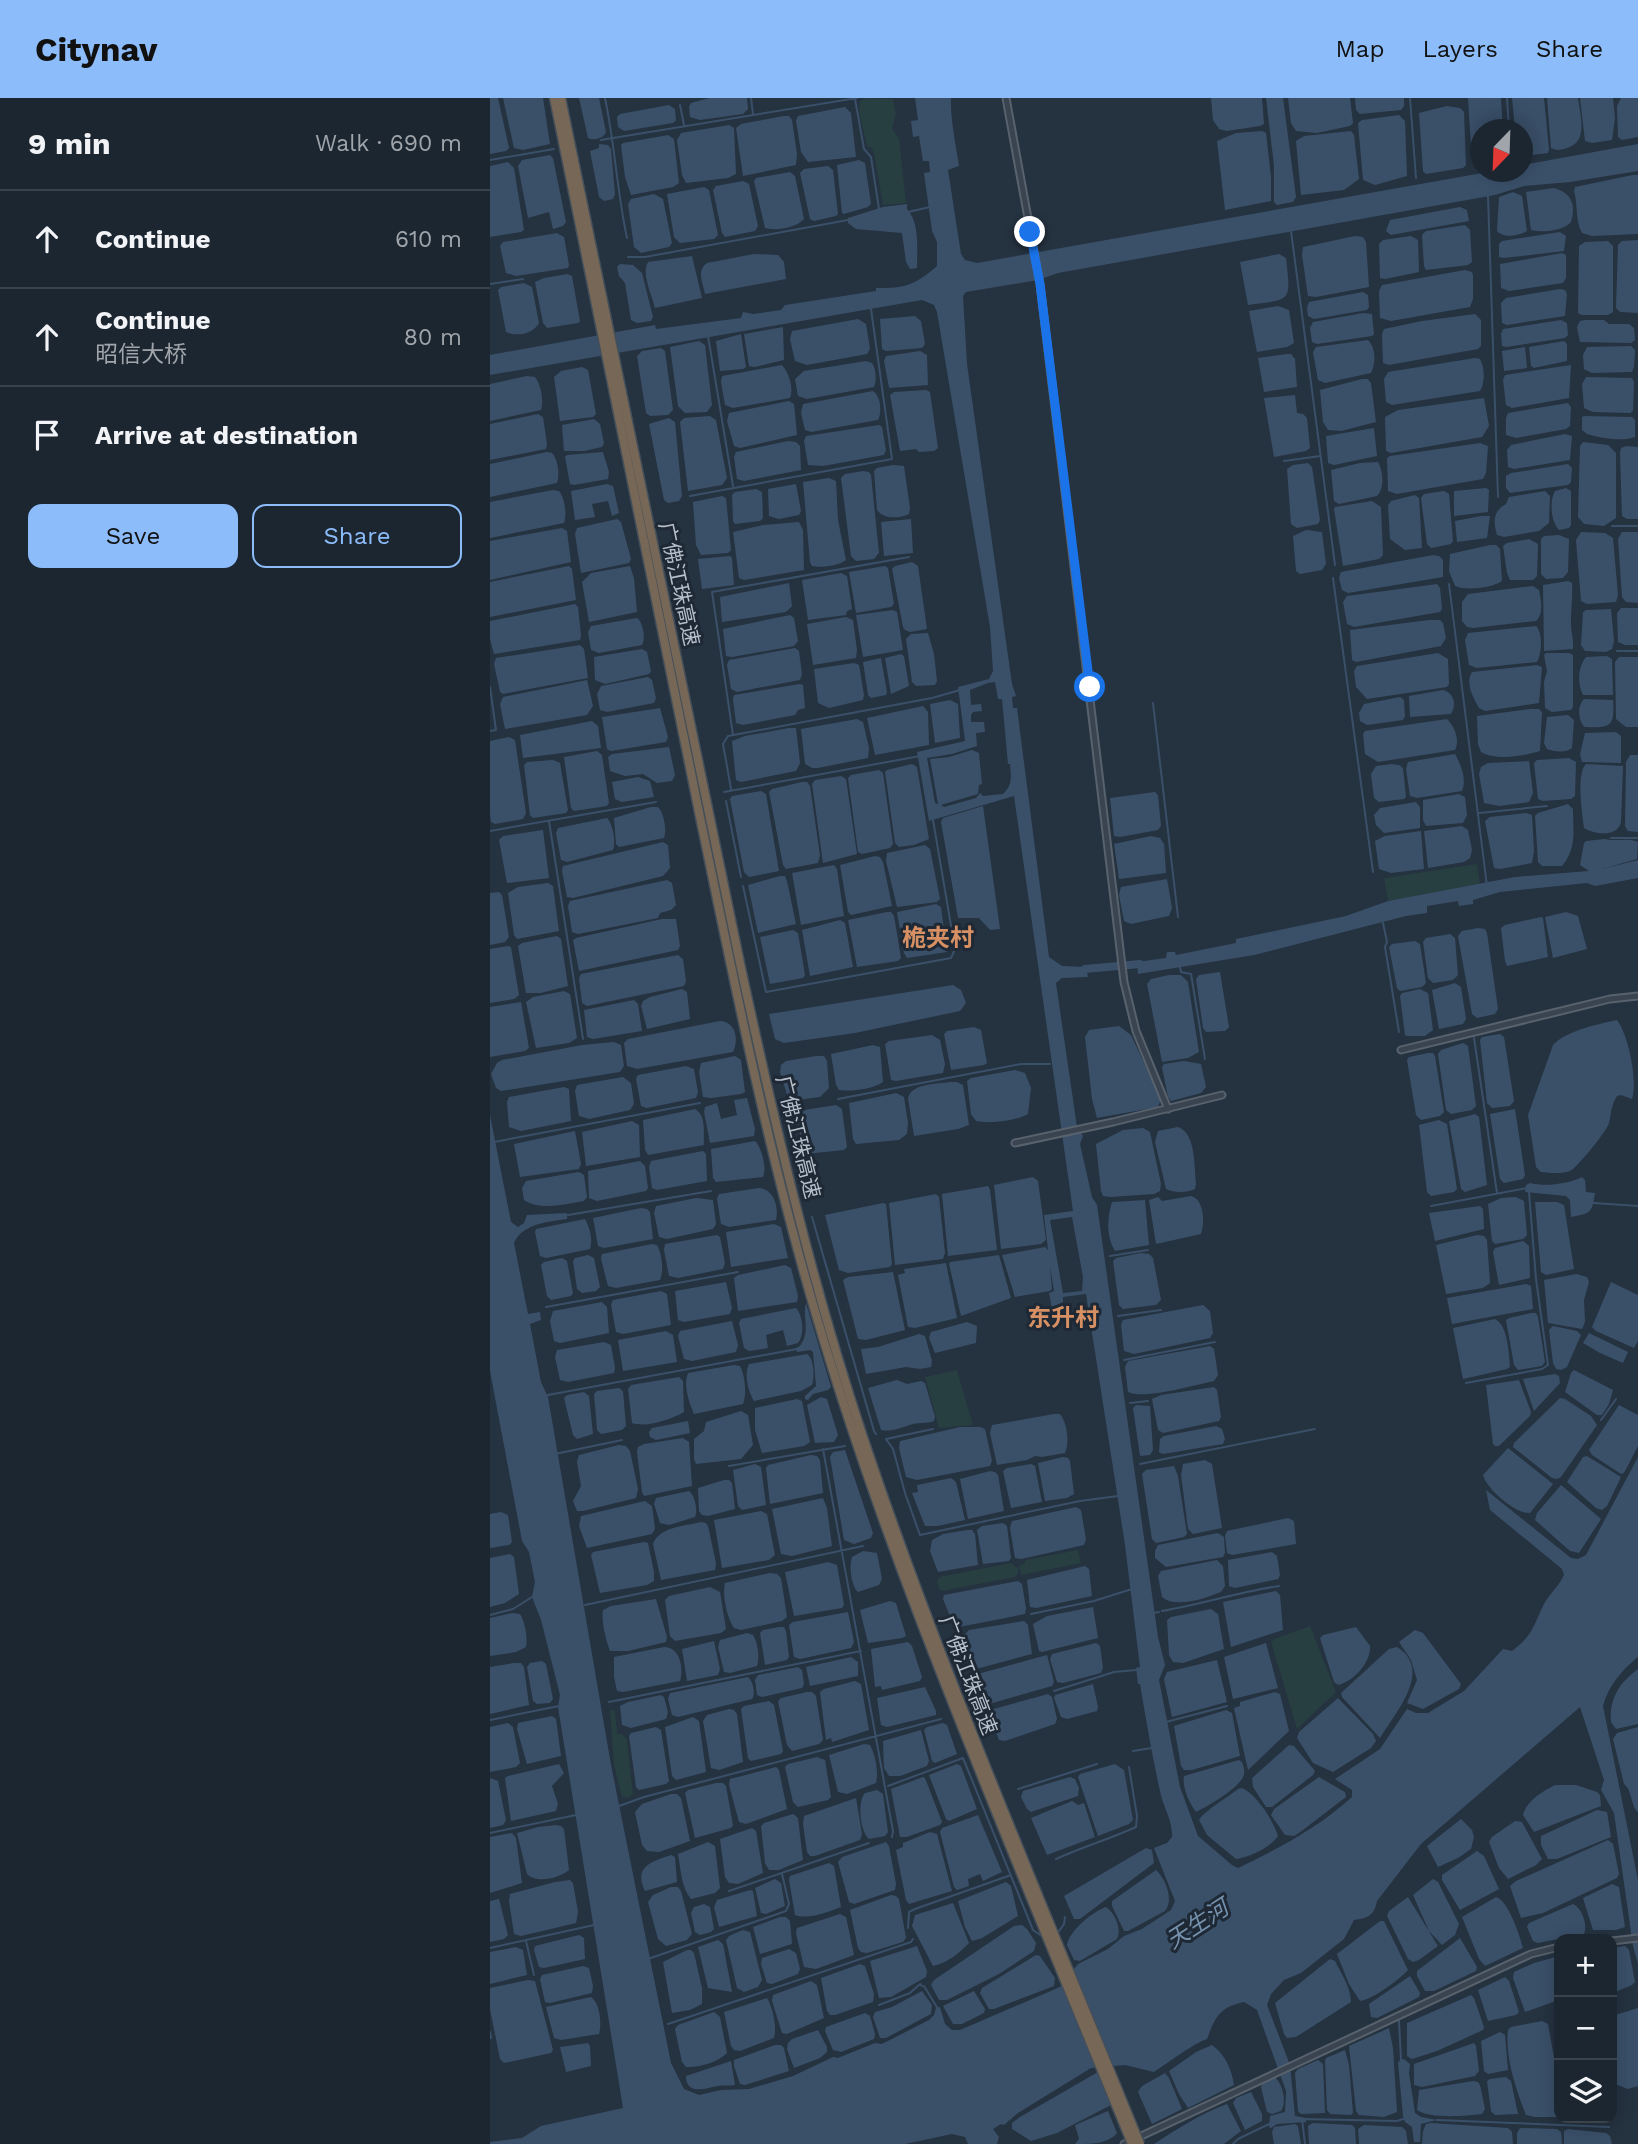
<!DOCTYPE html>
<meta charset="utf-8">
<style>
:root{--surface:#1c2630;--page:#29323c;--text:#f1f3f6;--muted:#a0a5ab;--line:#3a434c;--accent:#8cbcf9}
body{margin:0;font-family:"Work Sans","Noto Sans SC",sans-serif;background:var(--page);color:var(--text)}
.controls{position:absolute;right:21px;bottom:21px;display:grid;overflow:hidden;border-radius:14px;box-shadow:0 4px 18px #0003}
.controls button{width:63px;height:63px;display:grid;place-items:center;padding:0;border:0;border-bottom:2px solid var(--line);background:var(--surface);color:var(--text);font:35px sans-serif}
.compass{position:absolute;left:980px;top:21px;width:63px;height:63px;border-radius:50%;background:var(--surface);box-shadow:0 4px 18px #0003;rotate:203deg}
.stop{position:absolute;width:21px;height:21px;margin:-16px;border:5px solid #1a73e8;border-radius:50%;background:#fff}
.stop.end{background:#1a73e8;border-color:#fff;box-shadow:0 2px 7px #0008}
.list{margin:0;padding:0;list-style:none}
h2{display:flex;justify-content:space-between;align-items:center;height:91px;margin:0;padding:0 28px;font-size:30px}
h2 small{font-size:23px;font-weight:400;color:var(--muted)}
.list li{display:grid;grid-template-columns:46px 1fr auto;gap:21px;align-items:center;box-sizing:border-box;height:98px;padding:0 28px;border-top:2px solid var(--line)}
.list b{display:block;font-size:26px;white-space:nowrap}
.list p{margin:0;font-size:23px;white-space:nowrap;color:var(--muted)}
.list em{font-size:23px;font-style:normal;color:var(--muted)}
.actions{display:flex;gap:14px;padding:21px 28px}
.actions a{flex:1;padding:16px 0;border:2px solid var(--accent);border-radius:14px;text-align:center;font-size:24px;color:var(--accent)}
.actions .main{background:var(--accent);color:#111}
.icon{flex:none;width:38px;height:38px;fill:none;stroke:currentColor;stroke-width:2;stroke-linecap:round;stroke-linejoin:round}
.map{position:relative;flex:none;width:1148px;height:2046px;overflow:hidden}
header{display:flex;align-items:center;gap:42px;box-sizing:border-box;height:98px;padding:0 35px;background:var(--accent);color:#111}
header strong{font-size:33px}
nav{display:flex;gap:38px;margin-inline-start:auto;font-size:24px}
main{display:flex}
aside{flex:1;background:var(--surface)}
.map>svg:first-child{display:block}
.green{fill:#273f41}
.water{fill:#3a5069;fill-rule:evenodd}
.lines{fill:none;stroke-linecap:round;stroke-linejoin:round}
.stream{stroke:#3a5069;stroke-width:2}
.river{stroke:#3a5069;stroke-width:8}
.tertiary-casing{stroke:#57626d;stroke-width:9}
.motorway-casing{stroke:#444f5a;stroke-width:11}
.tertiary{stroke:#394450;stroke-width:5}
.motorway{stroke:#766756;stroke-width:8}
.motorway-bridge-casing{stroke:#444f5a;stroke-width:11;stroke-linecap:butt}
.motorway-bridge{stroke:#766756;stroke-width:8}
.route{stroke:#1a73e8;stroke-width:9}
.labels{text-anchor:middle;stroke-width:6;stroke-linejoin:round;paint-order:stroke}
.street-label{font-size:21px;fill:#b5bfca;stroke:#1e2935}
.water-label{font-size:23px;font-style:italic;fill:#7591ad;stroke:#1e2935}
.quarter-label{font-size:24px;font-weight:bold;fill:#d69064;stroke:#1e2935}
</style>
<header>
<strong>Citynav</strong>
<nav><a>Map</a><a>Layers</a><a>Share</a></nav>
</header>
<main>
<aside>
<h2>9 min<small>Walk · 690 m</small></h2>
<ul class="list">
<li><svg class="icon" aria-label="ahead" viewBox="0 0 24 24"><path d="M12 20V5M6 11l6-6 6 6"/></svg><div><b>Continue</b></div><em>610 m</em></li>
<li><svg class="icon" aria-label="ahead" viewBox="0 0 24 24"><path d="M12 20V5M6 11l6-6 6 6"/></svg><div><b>Continue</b><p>昭信大桥</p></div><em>80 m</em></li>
<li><svg class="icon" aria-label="arrive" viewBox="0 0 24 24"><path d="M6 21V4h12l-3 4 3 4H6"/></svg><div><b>Arrive at destination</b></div></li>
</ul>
<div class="actions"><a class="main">Save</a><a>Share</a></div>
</aside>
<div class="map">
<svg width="1148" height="2046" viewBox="0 0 1148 2046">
<rect width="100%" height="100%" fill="#253240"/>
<path class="green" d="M376,0L403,1L406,15L402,31L409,40L416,105L393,107L384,56L382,50L377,48L369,14L370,3Z
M987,766L990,786L898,803L894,780Z
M467,1272L483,1327L449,1330L435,1279Z
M588,1452L591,1465L531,1477L529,1467L534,1466L536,1462Z
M521,1465L528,1470V1475L525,1479L452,1493L449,1491L447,1484L449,1479Z
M820,1528L846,1594L807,1631L781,1544L784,1541Z
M120,1612H125L127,1636H132L137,1641L143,1696L138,1700L132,1699L124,1667Z"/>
<path class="water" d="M0,0H8L19,50L16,53L0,56Z
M13,0H53L60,46L33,52L24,50Z
M89,0H109L116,34C114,40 104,43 98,40Z
M219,0H257L258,11L253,16L210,22L200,19L199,9L201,5Z
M425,0H461C460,21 466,47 469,68L458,72L471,156L475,162L487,165L998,74H1032L1033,67L1148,46V73L1080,84L1034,88L1005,97L568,175L548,182L476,194L473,198L477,266L522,586L526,598L522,599L523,610H527L559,859L572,868L596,869L598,879L572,880L566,885L587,1029L593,1038L590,1046L602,1099L607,1107L668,1539L675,1567L669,1582L690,1689L708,1738L742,1767L748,1770C789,1750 828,1730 862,1699V1692L845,1681L890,1651L917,1611L926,1615H938L974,1593L1013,1551L1022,1553C1044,1536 1043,1528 1054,1506C1060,1495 1069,1488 1074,1477L1072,1471L1000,1412L996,1392L1081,1460L1088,1461L1096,1457L1148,1359V1559C1132,1572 1118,1588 1113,1608L1148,1782V1866L1143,1848L1124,1715L1111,1692L1114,1682L1090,1609L931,1746L887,1803C884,1818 878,1820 864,1822L854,1841L811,1875L794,1882L781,1896L777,1907L800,1967L805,2018L816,2020V2024L787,2026L781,2030L779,2029L780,2018L795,2014L796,1993L767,1912L754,1904C729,1909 725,1920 717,1941C706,1944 676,1966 664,1974L635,1967L601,1970L528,2015L514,2027L511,2026L503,2031L509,2039L507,2046H478L475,2039L462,2036L415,2046H0V2044L32,2040L51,2028L133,2010L68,1609L70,1597L51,1522L42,1499L45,1484L39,1454L32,1443L0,1273V1017L21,1124L28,1129L34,1125L37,1117L77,1115V1121C58,1124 33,1125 24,1145L38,1216L50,1214L51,1222L40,1226L51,1284L58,1299L121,1667L181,1965L194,1991L209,1997L231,1992L259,1991L303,1978L343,1959L348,1960L385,1945L392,1946L439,1922L444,1917L446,1910L450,1909L455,1926L462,1932H470L570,1889L588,1866L618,1851L634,1838L652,1831L681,1812L685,1803L664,1750L677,1745L682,1739C683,1723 673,1709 670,1693C662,1657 656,1622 650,1586H648L646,1570L650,1569L635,1447L596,1196L573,1199V1205L568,1211H562L559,1195L564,1193L560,1168L562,1191L560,1193L525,1199L512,1157L555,1149L558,1152L554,1117L583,1113L524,698L439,723L427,654L475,643L468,589L499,581L503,573L500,529L447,214L444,207L432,202L0,277V257L165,227L166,231L251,220L253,214L263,216L291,212L295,207L386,193V190C416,191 426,186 447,168V144L442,133L434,75L440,74L439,63H433L429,38L423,39L421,23L428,22ZM505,584L508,601H512L518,666H520C521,678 523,687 513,696L493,698L490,695L486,700L454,709L451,707L488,696L489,687L492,686L489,655L482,652L459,659L440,661L448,706L445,705L437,660L462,656L487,648L486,635L495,634L494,624H481V617L483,614L492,613L491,606L481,607L480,592L498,585ZM582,1119L593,1179L592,1193L573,1195L560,1122Z
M721,0H772L774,26L770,28L737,33L729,31L723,22Z
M776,0H793L806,99L803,104L787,107L784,104V68Z
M798,0H860L863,25L860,28L827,35L806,33L801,25Z
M865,0H914V8L911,12L870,16L866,12Z
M978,0H1011L1013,31L990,32V66L986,67L982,64Z
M1022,0H1054L1059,51L1058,55L1033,58L1032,32L1025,31Z
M1057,0H1088C1090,17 1099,44 1077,50C1071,52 1067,53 1061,50Z
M1090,0H1123L1125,20L1122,42L1102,45L1095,43Z
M1131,0H1148V39L1132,42L1128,39L1127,8Z
M179,7L185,11L186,22L183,25L134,33L128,29L127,19L130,16Z
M957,8L970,10L974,14L976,67L973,70L936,76L933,73L929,15Z
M355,9L361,15L366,59L318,64L311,54L306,23L308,18Z
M909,17L915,23L917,78L885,87L873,82L868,25L872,22Z
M294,18H299L302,22L307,56L306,67L253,78L246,30L251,26Z
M239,27L244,30L246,76L238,80L196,85L192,77L187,42L191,35Z
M772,33L776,35L781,79V103L735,112L727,43L746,35Z
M861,33L864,37L869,81L854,92L811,97L806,43L814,38Z
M178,37L184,41L189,85L183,89L141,97L135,79L131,47L133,45Z
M109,46L118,47L121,51L125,96L123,101L114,103L109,99L100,53L109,50Z
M60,57L63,60L76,124L73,128L63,131L59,114L38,120L28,68L32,62Z
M369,62L375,65L381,106L378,109L354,116L352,115L347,67Z
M18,64L24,70L34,132L31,134L0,139V68Z
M338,68L343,72L348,116L346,118L324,123L320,121L310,75L314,71Z
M300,74L305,78L314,121C306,130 286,133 275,130L264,83L266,80Z
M1143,77H1148V136L1102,138L1092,135C1085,123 1088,106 1084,93L1085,89Z
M253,83L259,86L268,128L265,133L235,139L232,135L223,92L226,88Z
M214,89L219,92L228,137L224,141L190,145L184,139L177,96Z
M1064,90C1082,95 1086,107 1081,124C1073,133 1053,135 1041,132L1036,94Z
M1023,94L1032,98L1037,133C1029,138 1014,141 1007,133L1009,99Z
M164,96L173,101L182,145L179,149L151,155L144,149L138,106L141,101Z
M417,106V111C430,124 427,153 427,170L420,171L416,164L412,135L366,131L358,125V120L393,109Z
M970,109L977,112L979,123L901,137L896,133L900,122Z
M975,127L980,132L982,164L978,167L936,172L934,168L932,137L936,133Z
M1070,134L1076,138L1074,153L1014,160L1009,159V146L1012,143Z
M67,135L74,139L79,167L78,170L26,178L16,175L10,148L13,144Z
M865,138L873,139L876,144L879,189L826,199L818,198L812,157L813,149Z
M921,138L928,142L929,174L895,181L890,180L889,146L893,142Z
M1148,142V215L1130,214L1126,210L1128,147L1132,143Z
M1118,143L1123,148V214L1118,217H1092L1088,215L1089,148L1095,144Z
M1072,155L1076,157V180L1073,185L1019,193L1011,190L1010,166Z
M264,156L288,157L294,164L296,181L215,196C213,185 206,173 217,165Z
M789,156L796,160C801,205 802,201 758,207L750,164Z
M202,158L212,200L165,210C162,197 151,176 158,164Z
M130,166L143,167L152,175L163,219L161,223L147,225L141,222L135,185L129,178L127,169Z
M975,172L982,174L983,177V201L980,209L901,223L890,220L889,193L892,187Z
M77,176L82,178L90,223L88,225L57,230L53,225L45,184L54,180Z
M34,185L42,189L49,225C43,236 27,239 16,234L8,192L11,189Z
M1070,191L1075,192L1077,196L1075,218L1017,227L1012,225L1011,205L1016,200Z
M873,194L878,197L879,209L877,212L824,221L818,218L817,210L819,204Z
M788,208L799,212L804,245L797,249L767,254L759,213Z
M873,215L882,216L884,236L882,238L827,246L822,244L820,230L823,224Z
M985,216L991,222V248L988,251L899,267L893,265L892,236L894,231L932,223Z
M425,218L431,223L435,246L432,250L396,253L392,251L390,221Z
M368,221L376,226L380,251L377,256L317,267L305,263L300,241L302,233Z
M1071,222L1077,225L1078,237L1075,240L1016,249L1012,248L1011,236L1013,231Z
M1094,222H1114L1119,226H1139L1144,230L1145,242L1141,245L1090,244L1087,229L1090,223Z
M293,229L294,262L265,269L259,268L254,236Z
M251,236L256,269L253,271L230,273L226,243Z
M878,242C886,250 886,265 881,275L835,285L828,282L823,254L826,249Z
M209,243L215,247L222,307L217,314L195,315L188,308L180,249Z
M1074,243L1077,246V263L1044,270L1041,268L1039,249Z
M1141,248L1145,252L1144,269L1142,274L1102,275L1094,271L1093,257L1097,249Z
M1035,249L1037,270L1014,273L1012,253Z
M171,250L175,253L183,312L178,317L160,318L156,315L147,258L152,253Z
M430,253L437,257L438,287L399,290L394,263L396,258Z
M797,256H801L805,261L807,289L774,294L768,260Z
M985,260L990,261C995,270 995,285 990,293L902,307L896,304L894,281L898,274Z
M376,263L382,265C386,271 387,283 384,289L317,301L308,298L305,281L314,273Z
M292,267C299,275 304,290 300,300L243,310L235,307L231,284L232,278Z
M1081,267L1079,300L1022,310L1016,307L1013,282L1015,277Z
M92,269L98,272L106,316L103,319L70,323L64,279L71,273Z
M37,278L45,279C51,286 54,303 51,312L0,323V286Z
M1096,279L1142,280L1144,284L1143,313L1140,315L1103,314L1094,310L1092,286Z
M872,281H878L881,285L886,324L851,333L838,332L833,324L830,292Z
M436,292L440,294L448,350L444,353L429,354L426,351L410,353L400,297L404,294Z
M383,293C391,298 392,315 388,322L321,334L315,332L311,315L313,306Z
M805,297L807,315L813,316L817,320L820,350L816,353L784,359L774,300Z
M994,300L999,328L992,339L901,355L896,353L895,319L908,312Z
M299,303L304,306L307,337L250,350L244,348L237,323L239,315Z
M1078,305L1081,309L1080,328L1076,331L1026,340L1016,337V320L1018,315Z
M48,316L53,319L57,346L56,351L0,362V326Z
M220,318L226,322L237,380L232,387L198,393L190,324L194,320Z
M1094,318L1142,319L1145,322V339C1131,344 1111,340 1097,336L1092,332V319Z
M179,320L185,324L192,398L189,403L178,405L174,402L159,326Z
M104,321L110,326L114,345L112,349L94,353H74L72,327Z
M389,327L392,329L396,352L394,357L333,368L318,367L314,343L316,338Z
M884,330L887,358L844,367L838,365L836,338Z
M1075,336L1082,338L1080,362L1024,371L1018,369L1017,352L1021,347Z
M298,343L306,344L310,348L311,372L254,383L247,381L244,359L246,354Z
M1093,344L1118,347L1126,355V420L1114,428L1094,426L1088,419L1090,348Z
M990,345L998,348L996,375L993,381L907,396L898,393L897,360L900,358Z
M1136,348L1148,349V421H1137L1132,418L1130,355L1131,350Z
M57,354L62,355C68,361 70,377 67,385L0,399V366Z
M113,354L119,374L118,381L84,387L80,386L75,359L77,357Z
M888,364C893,373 895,390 887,398L849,406L844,403L841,372L870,365Z
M818,365L822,369L830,422L828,426L807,430L801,426L797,371L803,367Z
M1078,366L1082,370L1081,384L1078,387L1020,395L1016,390V378L1021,375Z
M403,367L414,368L420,410L419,416C409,421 393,421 387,412L384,373L387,370Z
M373,373L379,374L381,377L389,455L384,461L366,463L361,458L351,380L355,376Z
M339,380L346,383L348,422L356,462C349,468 331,470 322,468L320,464L313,384Z
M117,386L123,388L129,415L122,418L118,403L102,406L105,419L85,422L81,393Z
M306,386L311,413L309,417L289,421L279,418L278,391Z
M996,390L999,392L998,414L964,418V393Z
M1076,390L1081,393V427L1079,430L1069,432C1061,424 1059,403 1065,393Z
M266,391L272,394L273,420L270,423L245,426L243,423L242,397L245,394Z
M63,392L69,393C75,400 77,417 74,425L0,440V404Z
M954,393L959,396L963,443L961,446L941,450L937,446L931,400L934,396Z
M1055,393L1060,398L1059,425L1049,433L1014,439L1007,437C1003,423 1003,413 1016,406L1019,399Z
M925,397L929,400L932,450L915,452L900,441L898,407L901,403Z
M232,398L236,400L241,452L238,455L211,457L206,447L203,404Z
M882,403L891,409L893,457L889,461L853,468L844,411L845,409Z
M991,418H1000L997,440L967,444L965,423Z
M127,421L131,424L141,461L139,465L91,475L85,436L87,430Z
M421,421L423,455L394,458L391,424Z
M309,424L313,432L314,472L254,482L249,480L243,434L273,427Z
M72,430L77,433L81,464L0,482V443Z
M816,432L832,434L836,466L832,472L810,476L806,473L803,438Z
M1091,434L1115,435L1123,440L1128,497L1126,504L1097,506L1091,503L1086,442Z
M1132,434H1148V505L1136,504L1132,499L1128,441Z
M1069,437L1079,441L1078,474L1073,480L1056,481L1051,476V441L1054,438Z
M1039,441L1048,446L1047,478L1043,482H1020L1017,475L1013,448L1017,445Z
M1000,447H1006L1010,451L1012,483C1002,490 976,493 965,488L959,473L960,456Z
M943,457L949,458L953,462V479L858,495L852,492L849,480L851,474Z
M240,458L242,460L244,487L212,491L208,461Z
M422,464L428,468L437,531L420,534L415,532L413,529L402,471L405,468Z
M79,468L82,471L86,502L0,519V484Z
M140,468L144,480L147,514L99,524L92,484L101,475Z
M395,468L398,470L404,506L401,509L366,515L359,474Z
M351,475L357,478L362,511L357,513L356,517L318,522L312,482Z
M1078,483L1082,485C1083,498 1081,509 1081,522C1080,531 1084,541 1083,551L1054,553L1053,487Z
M299,485L302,508L296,514L232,524L230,499Z
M947,486L950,490L952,511L950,514L864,529L857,526L853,504L857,498Z
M1043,488L1049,492C1051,502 1054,516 1046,523L983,530L977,529L972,523V504L978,496Z
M85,506L88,509L91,537L90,542L4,556L0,541V523Z
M1131,510H1148V547H1135L1128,544L1127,515Z
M1121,511L1124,543L1122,551L1116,554L1095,553L1091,547L1093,514L1096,512Z
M403,512L407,514L413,552L373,559L366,517Z
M300,517L304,520L308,543L304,548L242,559L236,558L233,531Z
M356,519L363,522L367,552L366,560L323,567L317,526Z
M147,520C153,524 156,541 152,547L109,555L101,552L98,534L101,528Z
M939,522H950L953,525L956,540L951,548L866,564L862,562L860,532Z
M1046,528C1053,535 1052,555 1047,564L987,570L979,567L975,542L978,535Z
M438,535L444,556L447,583L445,587L426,588L422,584L416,541L421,536Z
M90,547L94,551L98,580L13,596L10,594L4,566L6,560Z
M305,550L309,553L312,576L310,582L247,594L241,591L237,567L239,562Z
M152,551L157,554L161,573L159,576L115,586L105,582L104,559Z
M948,555L958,561L959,586L957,589L877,601L866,589L864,573L867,568Z
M1056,555H1079L1083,557V609L1081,612L1062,614L1055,610L1054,584L1057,573L1054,557Z
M411,556L414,558L419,588L401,596L395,560Z
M1117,558L1122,561L1123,597H1093C1087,585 1088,569 1096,559Z
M1129,559H1148V629H1136L1126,621L1125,564Z
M391,560L397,594L396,597L381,600L378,597L373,564Z
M364,565L369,567L374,597L373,602L339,610L328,605L324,571Z
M1047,567L1052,569L1049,605L995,613L989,610C983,599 975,585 982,574Z
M158,579L162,582L166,600L164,605L117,614L110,612L107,596L111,588Z
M97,582L103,608L97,617L15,631L10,606L13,599Z
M310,586L313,587L315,610L308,612L305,617L253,627L246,625L243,601L244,597Z
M953,592C964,595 967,606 961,616L920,619L919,598Z
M910,599L914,602L915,618L913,622L877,627L870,623L869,615L874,606Z
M1094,601L1123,602C1125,630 1120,630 1094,629C1088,621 1087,608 1094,601Z
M460,602L468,606L470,640L445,645L440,606Z
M433,608L438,614L439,647L385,657L377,620Z
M170,610L178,639L176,644L121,653L117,651L112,619Z
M1040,611H1049L1052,614L1050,653C1034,658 1006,663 991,654L988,646L987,618Z
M1078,617L1084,622L1082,650C1076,655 1064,654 1057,651L1054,645L1057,619Z
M367,621L373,624L379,650L378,660L328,670H322L315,666L311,631Z
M957,621C965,629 970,642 965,652L888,664L875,656L873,636L875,633Z
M102,623L108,628L111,650L33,660L30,637Z
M299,630H306L310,665L306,673L251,684L246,682L242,643L255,638Z
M1126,634L1131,638V665L1092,664L1090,656L1095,635Z
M19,639L25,642L36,715L33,721L5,726L1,724L0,717V643Z
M179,649L185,677L182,683L167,685L153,676L135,678L120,673L118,659L122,656Z
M107,653L112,657L119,705L117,708L84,713L81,710L74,659Z
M965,656C971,667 977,681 972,693L927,700L920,698L916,671L918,664Z
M1140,657H1148V734L1138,733L1135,728L1136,664Z
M1079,660L1086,664L1085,698L1081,701L1053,703L1048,701L1044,665L1047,662Z
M63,662L70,665L78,712L76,715L43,720L40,717L34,667L37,664Z
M1039,663L1043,695L1039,704L1009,708L994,705L989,676L991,669L998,665Z
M422,666L427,669L439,741L424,747L409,749L405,745L395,674L397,672Z
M902,666L909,667L913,670L916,699L914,701L889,704L884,700L881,676L886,668Z
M1096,666L1133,668L1131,724C1128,739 1105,737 1094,730C1092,715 1086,676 1096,666Z
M389,672L393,675L403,746L400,750L372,756L368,754L358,680L361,677Z
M351,678L356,681L367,756L333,765L322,686L325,682Z
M148,679L160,683L164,699L132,704L125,701L122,684Z
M312,684H317L320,688L330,757L328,765L296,771L293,767L279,694L282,691Z
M271,693L276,696L289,773L259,779L254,774L240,701L242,698Z
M665,694L668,697L671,728L668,732L630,739L624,738L620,700Z
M969,696L975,699L977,717L973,725L936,728L933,722V702Z
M926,704L930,709V730L894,735L886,727L884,717L890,710Z
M1078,706L1083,711C1083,733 1087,750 1072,768H1052L1048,764L1045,718L1048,715Z
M493,708L510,831L500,832L489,820H468L451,724L453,720Z
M161,709H168C174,715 177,732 174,740L129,749L126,746L124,720Z
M1036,715L1042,717L1044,753L1042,765L1010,771L1004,770L995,723L1000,719Z
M117,720C123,726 126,744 123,752L77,764L71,762L66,735L68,730Z
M972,728L978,732L982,752L980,760L974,764L938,770L934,733Z
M53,732L59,780L17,785L9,742L13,738Z
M931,733L934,771L901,775L889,771L885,743L895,738Z
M661,738L670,740L674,746L676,775L629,781L624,746Z
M1115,741C1126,744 1138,739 1148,744L1147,761L1112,771L1148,762V780L1105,788L1097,785L1010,794L983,802V806L969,808L968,803L937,808V815L916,818L764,857L648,876L647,864L676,860L677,854H685L686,857L746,845V841L856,818L898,803L1025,779L1099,773L1090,767L1094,745L1096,743Z
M173,744L178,747L180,770L173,778L83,800L77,799L72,773L73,768Z
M435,747L440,751L450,801L447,804L407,809L396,763L397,755Z
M385,758L390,759L393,764L402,808L361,817L358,814L350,767Z
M344,767L347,771L354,818L311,827L302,775Z
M290,778H295L297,783L306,826L268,835L258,787Z
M677,781L682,810L679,818L641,826L634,823L629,797L631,789Z
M177,782L182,785L186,807L181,812L170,815L168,820L88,836L82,834L78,808L80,803Z
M58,785L63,788L69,833L27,841L24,837L18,795L28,789Z
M9,794L12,797L19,839L15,844L0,847V795Z
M446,806L451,809L457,854L417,860L414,855L407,814Z
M397,814H401L404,818L411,860L408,863L367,869L358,822Z
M1076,814L1088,818L1097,851L1063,860L1055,819Z
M1051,819L1053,820L1058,859L1017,868L1015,863L1011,830L1015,827Z
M172,821H186L190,848L188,852L89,873L83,842L86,840Z
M350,822L355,825L363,869L320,878L312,832Z
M988,830L995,831L997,835L1008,911L1005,916L987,920L982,916L968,838L972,833Z
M303,832L308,835L315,877L313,880L280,886L270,839Z
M960,836L965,840L968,877L963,882L943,885L938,880L933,844L936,840Z
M67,838L71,841L78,888L51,895H36L28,848L32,845Z
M925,843L930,846L936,885L932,889L910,893L907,890L899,849L902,846Z
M18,848L21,849L29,897L24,901L0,905V851Z
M188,857L193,861L196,883L194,888L97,908L92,905L89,880L91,876Z
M730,874L739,929L735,933L716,934L713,930L706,881L709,877Z
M679,877H691L698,884L709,954L698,960L672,964L657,886L661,881Z
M965,885L971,889L976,921L973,926L949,931L942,892Z
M463,887L471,892L476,905L470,913L365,935L294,945L285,941L279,916Z
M192,891L197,894L200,921L157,931L151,908L153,903L160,899Z
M930,891L938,895L943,932L935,938H917L915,937L910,898L912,895Z
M74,893L80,896L87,940L79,945L46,950L36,904L43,899Z
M144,902L148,906L152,933L103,941L97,939L94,912Z
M31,904L39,950L35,953L0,959V909Z
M1127,922C1139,938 1148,985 1142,1001L1131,997L1127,998C1120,1010 1122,1013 1119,1025C1117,1033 1086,1071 1080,1073C1072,1076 1060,1075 1051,1074L1046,1069L1038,1017L1063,947C1076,933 1108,926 1127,922Z
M230,923C246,924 249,941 243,954L147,971L137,968L134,945L138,941Z
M629,928L641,937L671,1001L668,1009L607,1020L602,1001L595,939L599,932Z
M484,929L491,932L497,965L494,967L461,972L454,936L457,933Z
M1010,936L1014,939L1024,1003L1020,1008L1002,1010L997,1005L990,942L992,939Z
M442,937L450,942L455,966L453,975L406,983L401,982L395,946L399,943Z
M124,944L131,947L134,968L130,974L11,993L6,990L1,976L7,965L12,962L92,947Z
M973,945L978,948L986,1008L982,1012L961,1016L956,1012L948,956L951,952Z
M383,947L390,949L393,984C383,991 361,994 349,992L346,987L341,956Z
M938,955H943L945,958L954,1014L950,1018L931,1022L926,1017L917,962L919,959Z
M245,958L251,962L255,994L251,996L221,1000L213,999L209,974L211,965Z
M326,958H334L337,963L339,990L330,999L299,1003L290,974L291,967L296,963Z
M694,963L711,966L716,989L711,995L681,1003L678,999L672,969L674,966Z
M196,968L204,971L208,994L206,1000L157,1010L151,1008L146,981L148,977Z
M525,972L535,975L541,990L538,1016C526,1023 500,1026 486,1023L481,1016L477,983L481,980Z
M133,979L141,985L144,1006L140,1012L99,1021L89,1018L85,993L87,987Z
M461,984H467L473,987L479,1027L468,1031L424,1038L418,1000C422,985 447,986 461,984Z
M74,989L79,991L81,1023L31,1033L19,1029L17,1004L19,999Z
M406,995L414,999L418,1025L417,1036L409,1042L366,1046L363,1041L359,1005Z
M257,1000L265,1031L264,1038L220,1045L214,1014L215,1009L227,1005L231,1021L247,1017L244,1002Z
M346,1007L352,1011L357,1049L354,1052L315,1056L305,1016L308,1013Z
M205,1011C217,1018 213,1035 214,1047L158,1057L155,1052L153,1022Z
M1025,1011L1035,1077L1033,1081L1014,1085L1010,1081L1000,1016Z
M985,1016L989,1019L997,1087L975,1094L971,1091L959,1023Z
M949,1022L957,1026L967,1091L964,1094L941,1098L937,1094L929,1027Z
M142,1023L149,1027L150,1059L96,1068L92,1034Z
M688,1029C706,1035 704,1068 706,1085L705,1091C697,1095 684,1095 676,1091L665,1044L668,1033Z
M653,1030L660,1034L671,1086L670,1093L664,1096L620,1099L613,1098L611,1093L606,1046L633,1032Z
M85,1033L91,1066L89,1071L30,1079L24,1046Z
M265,1043C272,1050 277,1070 273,1079L226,1084L223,1080L221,1051Z
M213,1053L216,1056L217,1083L167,1092L162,1090L159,1069L161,1063Z
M150,1063L155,1068L158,1090L156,1093L107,1103L99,1100L98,1073Z
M89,1074L94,1077L97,1099L94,1103C76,1106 50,1113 34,1102L32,1090L36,1083Z
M543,1079L548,1083L556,1142L551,1146L511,1151L504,1087Z
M1092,1079L1095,1082L1096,1094L1105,1095C1102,1115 1101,1115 1081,1119L1080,1102L1076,1098L1035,1094L1036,1087L1040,1085C1054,1089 1079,1086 1092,1079Z
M498,1088L500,1092L507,1152L458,1158L452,1096Z
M269,1090C284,1091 289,1109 286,1122L239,1129L231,1126L227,1101L229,1096Z
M446,1096L449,1099L455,1155L453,1161L405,1167L399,1105Z
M701,1098C714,1101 715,1124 711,1136L666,1146L659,1102L668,1099L672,1103Z
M1026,1099L1034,1103L1037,1137L1033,1141L1005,1146L1002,1143L998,1106L1011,1100Z
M206,1100L223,1102L226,1126L223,1131L177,1141L169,1139L164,1115L166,1108Z
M655,1102L659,1147L625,1153C616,1138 617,1121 622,1104Z
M1045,1104H1067L1074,1107L1084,1171L1056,1177L1051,1174Z
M393,1105L396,1106L402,1166L400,1169L358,1175L349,1172L335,1117Z
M990,1108L993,1111L994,1131L945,1143L939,1115Z
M151,1110L157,1111L160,1114L163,1141L114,1150L108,1148L103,1120Z
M95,1121C100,1130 103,1142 100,1151L56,1160L50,1158L45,1134L46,1131Z
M284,1126L291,1129L298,1160L241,1169L236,1134Z
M227,1137L230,1139L235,1165L233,1171L188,1180L179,1178L174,1152L175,1146Z
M987,1137L994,1138L997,1142L1000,1185L993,1190L956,1196L946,1147Z
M1033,1143L1039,1148L1040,1180L1009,1187L1003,1154L1005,1150Z
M162,1146L167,1147C172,1156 174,1173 170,1182L126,1190L118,1188L111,1161L112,1156Z
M651,1155L659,1156L663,1160L671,1202L666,1207L633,1211L629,1207L623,1163L626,1160Z
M98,1157L104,1160L110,1189L106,1193L92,1195L87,1191L83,1163L85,1160Z
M509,1157L521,1200L471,1218L459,1166L460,1164Z
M72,1160L77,1163L83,1195L81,1198L61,1202L57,1198L51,1167L54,1164Z
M456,1165L467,1220L425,1230L418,1229L408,1177L415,1175L414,1171Z
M295,1167L301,1170L308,1198L307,1204L248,1213L244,1180L248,1177Z
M403,1174L415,1232L376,1242L368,1241L353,1182L358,1179Z
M1086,1176L1097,1179L1099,1184L1094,1202L1095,1224L1092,1231L1058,1225L1054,1182Z
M236,1184L242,1210L240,1216L194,1224L188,1222L185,1193Z
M1121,1184L1148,1197V1243L1144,1250L1106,1233L1102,1229Z
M1036,1186L1041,1188L1043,1211L962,1226L957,1200Z
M171,1193L177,1196L181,1227L133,1236L126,1234L121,1207L123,1202Z
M112,1204L117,1209L119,1235L70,1245L64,1243L60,1223L63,1213Z
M316,1205L341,1289L338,1292L323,1296L318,1302L315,1301V1298L326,1288L323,1254L320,1252L307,1254L306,1250L310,1248C321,1233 312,1220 316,1205Z
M713,1207L720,1213L723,1235L720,1240L644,1256L634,1253L631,1227L633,1222Z
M306,1210C313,1218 315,1236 308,1245L297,1248L293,1232L276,1237L278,1250L259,1253L254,1250L249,1225L251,1221Z
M1041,1215H1046L1048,1219L1055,1264L1052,1268L1028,1272L1024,1267L1016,1222L1019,1220Z
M1005,1221C1018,1227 1019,1256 1020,1269L1017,1271L973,1281L963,1230Z
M242,1223L248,1247L246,1254L202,1263L194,1261L188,1238L190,1233Z
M477,1224L487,1228L486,1245L445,1255L439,1240L441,1234Z
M1063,1228L1087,1233L1091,1237L1077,1269L1071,1272L1066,1271L1063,1265L1059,1232Z
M176,1233L183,1237L187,1264L133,1273L128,1242Z
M1099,1235L1138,1254L1133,1265L1110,1255L1093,1245Z
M429,1236L435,1238L442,1263L441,1269L430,1271L416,1269L376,1276L371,1251L388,1249Z
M114,1244L121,1247L125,1270L124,1275L78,1284L70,1282L65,1259L67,1252Z
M720,1248L724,1251L728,1277L724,1283C704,1287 654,1302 638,1294L635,1269L638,1263Z
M317,1256C324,1261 325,1278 322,1287L311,1293L264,1303C258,1294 254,1276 259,1266Z
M244,1267L250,1268C255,1277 257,1296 253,1306L204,1316C199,1304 193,1288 198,1275Z
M1084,1272L1123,1292L1119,1306L1112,1317H1107L1075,1294L1081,1275Z
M1065,1276L1069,1278L1070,1285L1044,1313L1033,1281Z
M189,1279L193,1283L194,1314C182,1321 157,1330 142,1325L138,1291L141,1287Z
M407,1282L417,1286L431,1283L435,1285L445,1319L444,1323C436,1326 427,1324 420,1327C410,1330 401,1334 391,1332L378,1290Z
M1029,1282L1041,1314L1040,1318L1009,1348H1005L1003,1346L996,1287Z
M724,1289L727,1292L731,1319L729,1323L673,1335L668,1332L662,1301L671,1297Z
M129,1290L133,1293L136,1328L132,1332L111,1336L107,1332L104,1296L107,1293Z
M94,1294L99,1298L103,1336L87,1341L83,1337L74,1300L77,1297Z
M331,1299L337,1301L348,1337L344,1344L325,1345L317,1307Z
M1070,1300L1075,1301L1101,1318L1107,1327L1071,1379L1067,1381L1062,1380L1023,1349L1024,1345Z
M307,1301L312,1303L320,1344L314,1348L272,1355L265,1332V1310Z
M646,1307L660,1308L663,1352L660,1357L650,1358L643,1310Z
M1129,1307L1148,1317V1348L1134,1375L1131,1376L1102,1357L1099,1352Z
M251,1313L258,1317L263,1347L251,1361L206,1366L204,1361V1341L214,1333L216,1324Z
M564,1316H570C577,1324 580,1345 575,1355L552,1359L545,1358L537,1362L507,1367L500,1335L502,1327Z
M198,1323L200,1335L166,1342L160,1339L159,1334L162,1330Z
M726,1328L732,1331L735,1341L733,1346L673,1356L669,1354L670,1341L674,1338Z
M470,1329H490L495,1331L502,1363L500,1368L427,1382L416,1379L409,1350L410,1343Z
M193,1340L199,1344L202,1388L154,1398L152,1394L147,1354L148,1349L154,1346Z
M129,1347L136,1348L140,1353L148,1391L146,1400L93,1413H87L83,1403L91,1388L87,1364L89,1357Z
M1018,1350L1063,1386L1040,1415C1025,1416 996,1390 993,1377Z
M355,1352L383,1435L381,1440L364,1446L354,1442L340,1359L343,1354Z
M321,1357L327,1358L330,1362L333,1395L280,1406L276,1370L278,1367Z
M1097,1358L1131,1379L1117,1408L1112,1412L1106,1410L1077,1384L1093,1359Z
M573,1359L578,1360L580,1363L584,1396L577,1400L555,1403L548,1365Z
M715,1362L722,1366L732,1430L703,1436L698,1431L691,1377L693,1366Z
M265,1366L271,1369L276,1407L252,1412L248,1408L243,1372Z
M541,1366L545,1368L552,1404L521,1410L513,1373L517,1370Z
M684,1368L688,1378L697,1436L694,1439L666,1445L662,1441L652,1376L656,1372Z
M500,1373L505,1374L508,1377L514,1413L478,1421L470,1381Z
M461,1380L466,1384L475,1422L448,1428H435L422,1395L428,1394L427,1387Z
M234,1382H239L242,1385L245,1411L218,1418L212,1417L209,1413L208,1390Z
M1071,1387L1111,1421L1089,1455L1080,1453L1045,1422L1047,1415Z
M199,1393C205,1398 208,1412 205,1419L179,1427L170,1425L164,1406L166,1400Z
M333,1400L337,1410L342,1448L302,1458L291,1456L282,1411Z
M155,1403L162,1408L165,1431L162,1436L97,1450L89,1428L91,1418Z
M586,1409L591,1412L596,1441L594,1447L531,1461L525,1460L520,1430L522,1423Z
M271,1413L277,1416L285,1457L279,1462L232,1470L224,1422Z
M11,1414L18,1417L22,1444L19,1447L0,1450V1416Z
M798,1420L804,1423L806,1446L742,1457L737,1455L735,1438L737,1433Z
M211,1424L216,1425L218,1428L226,1465L225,1472L171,1482L163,1446C169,1429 195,1428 211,1424Z
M513,1425L517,1428L521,1460L519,1463L493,1466L487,1432L492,1428Z
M477,1432H482L485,1436L488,1467L448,1474L440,1453L442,1442L453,1436Z
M728,1435L734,1439L735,1455L733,1459L676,1469L665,1460V1453L668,1447Z
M154,1444L158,1445L164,1474V1483L157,1487L110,1495L101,1457L103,1454Z
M373,1453L387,1455L392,1481L389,1487L368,1494C361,1488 359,1468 362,1459Z
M782,1454L787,1458L790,1477L788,1481L745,1490L739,1488L738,1462Z
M20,1456L24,1459L29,1496L15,1505L0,1509V1460Z
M727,1462L733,1468L735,1488L731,1494C716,1500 686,1511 672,1499L668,1478L671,1473Z
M338,1464L347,1467L354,1507L352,1510L304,1518L295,1474Z
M595,1468L599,1471L602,1498L546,1510L540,1509L537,1482Z
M280,1475L287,1476L291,1480L297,1519L292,1523L251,1532L244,1530C237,1520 232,1498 235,1485Z
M528,1483L532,1486L536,1510L535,1516L469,1529L464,1528L453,1501L454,1497Z
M220,1489L230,1494L236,1531L231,1535L185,1543L180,1538L175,1502L179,1498Z
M786,1493L790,1497L793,1532L741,1549L733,1504Z
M166,1501L177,1539L176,1544L138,1553H120C116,1542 111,1524 113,1512L121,1508Z
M400,1503L406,1505L416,1538L412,1540L378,1545L370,1512Z
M603,1509L608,1540L552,1554L549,1553L543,1526L557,1518Z
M721,1511L728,1516L734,1551L693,1565L683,1564L679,1557L677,1522L681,1519Z
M358,1514L364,1544L361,1550L310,1561L304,1559L299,1527L303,1524Z
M22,1515L30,1516C35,1524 38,1540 36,1549L26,1554L0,1558V1520Z
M534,1523L538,1527L542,1556L486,1571L479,1570L470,1541L479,1532Z
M289,1529H294L296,1533L299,1559L297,1562L275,1567L270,1535L273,1532Z
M866,1529L880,1548C881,1565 863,1584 848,1587L844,1584L830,1540L833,1537Z
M925,1532L933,1535L971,1586L969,1591L933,1611L917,1605L927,1582L921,1562L909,1544Z
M257,1535L263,1537C268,1545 270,1560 267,1568L240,1575L234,1574L228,1549L230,1542Z
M224,1543L230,1571L228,1577L197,1583L192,1551Z
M418,1544L422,1548L432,1579L430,1583L392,1592L391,1588L385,1589L381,1551Z
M606,1545L610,1548L613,1570L611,1575L573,1585L567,1584L560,1561L562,1556Z
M776,1545L788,1590L743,1601L734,1559Z
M174,1549C190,1549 194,1570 190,1583L133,1594L127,1593L124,1579V1559Z
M907,1549C944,1572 905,1615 890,1640L852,1599L851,1595L899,1551Z
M557,1557L564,1584L562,1588L499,1606L493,1605L483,1582L484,1577Z
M361,1559L368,1564V1578L320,1588L316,1569Z
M727,1562L737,1604L682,1619L674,1581L677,1574Z
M52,1563L56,1566L63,1601L60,1605L47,1606L43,1603L37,1569L40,1565Z
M24,1565H31L34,1569L39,1607L0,1616V1569Z
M308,1569L312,1572L314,1586L312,1590L272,1599L267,1597L265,1582L268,1577Z
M1148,1571V1626L1126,1631L1121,1624C1119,1601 1129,1585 1148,1571Z
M258,1579C263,1583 266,1596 262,1601L188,1619L182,1617L178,1601L180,1595Z
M365,1583L371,1586L379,1632L342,1644L341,1640L336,1642L330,1594L334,1591Z
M603,1586L608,1609L607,1613L577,1621L571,1619L564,1600L565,1597Z
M435,1589L446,1613V1617L397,1629L391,1627L387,1600Z
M317,1594H322L326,1598L333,1642L329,1646L302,1653L297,1647L288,1603L291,1600Z
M785,1594L790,1596L799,1633L758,1672L744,1610L750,1608V1604Z
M558,1596L562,1599L567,1621L565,1626L515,1643L509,1642L500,1618V1612Z
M171,1597L174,1599L178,1614L176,1621L141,1630L132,1627L130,1608L138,1604Z
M848,1600L883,1636L886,1643L881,1650L843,1674L823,1665L807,1640L809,1634Z
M279,1603L284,1607L293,1653L291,1656L261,1663L258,1660L251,1611L254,1608Z
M239,1611L244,1612L247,1616L253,1664L229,1672L221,1670L213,1623L217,1617Z
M736,1612L742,1615L750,1658L702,1672H694L691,1668L684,1628Z
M62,1618L66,1621L71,1658L37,1666L27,1631L28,1625Z
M203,1619L209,1623L216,1674L186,1682L182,1678L175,1629Z
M18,1625L23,1629L30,1665L26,1669L0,1674V1629Z
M453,1625L457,1627L467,1656L445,1665L442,1663L434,1632L437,1629Z
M166,1629L171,1632L179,1683L176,1686L149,1692L146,1689L139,1638L141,1635Z
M1148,1629V1714C1140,1707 1143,1693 1134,1686L1123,1641L1127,1635Z
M431,1632L439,1663L437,1668L410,1678H399L394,1670L393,1643Z
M374,1646L380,1647C385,1656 389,1674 386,1685L357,1696L348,1694L339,1657Z
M799,1647L804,1648L825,1673L823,1677L782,1709H776L763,1689L762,1680Z
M327,1659L335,1662L341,1699L338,1702L308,1709L303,1704L295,1669L298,1666Z
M749,1662L752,1664C754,1670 756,1675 752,1681C744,1693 718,1708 706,1714C699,1705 692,1689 694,1678Z
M69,1666L74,1675L62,1688L68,1706L66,1713L21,1723L15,1680L18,1678Z
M467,1666L471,1668L487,1711L459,1723L456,1721L439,1677Z
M625,1666L634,1672L643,1722L639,1726L608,1738L588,1679L590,1676Z
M286,1669L289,1672L297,1711L256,1726L249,1724L239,1687L240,1681Z
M433,1679L435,1680L452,1724L450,1727L417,1739H410L401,1691Z
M580,1679L585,1681L589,1690L588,1698L541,1714L537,1711L531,1699L533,1693Z
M829,1679L855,1694L856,1699L809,1735L804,1738L795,1737L781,1717L784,1711Z
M0,1680L8,1683L16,1722L13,1727L0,1730Z
M226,1685H233L236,1688L243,1727L241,1730L205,1740L195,1695L198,1692Z
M1065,1687H1086L1107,1694L1110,1697L1111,1708L1044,1734L1033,1717C1037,1702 1052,1694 1065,1687Z
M752,1690C767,1697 783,1722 788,1738C780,1750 759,1759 746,1761L717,1737L709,1722C714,1713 738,1699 748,1691Z
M387,1692L393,1696L398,1734L395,1738L379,1741C370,1734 367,1704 375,1695Z
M181,1696H187L191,1700L200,1743L169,1754L157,1753L152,1747L145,1714L152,1706Z
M366,1700L372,1736L370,1742L325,1758H320L317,1754L313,1726L314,1718Z
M582,1703L588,1707L594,1705L605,1739L557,1757L541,1720Z
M1107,1712L1117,1714L1121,1739L1067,1761H1058L1051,1747V1738Z
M303,1716L308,1720L313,1762L289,1772H279L275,1765L271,1728L274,1725Z
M488,1717L512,1774L493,1783L490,1776L478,1781L479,1788L467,1792L464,1789L450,1734L452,1730Z
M971,1721L982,1732L984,1739L981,1751L968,1760L948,1769L937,1748Z
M1025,1723L1032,1724L1052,1761L1046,1767L1018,1781L1009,1770L999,1744L1002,1739Z
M66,1727L71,1728L74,1731L79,1772C70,1780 46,1786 37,1776L27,1735L48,1729Z
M262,1730L266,1733L273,1775L248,1786L239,1785L235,1779L230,1741Z
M440,1734L447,1736L462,1793L419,1806L416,1802L406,1752L413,1749V1745Z
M22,1735L26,1740L32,1785L0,1795V1739Z
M1118,1742L1123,1746L1129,1776L1127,1780L1053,1815L1031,1820L1020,1788L1026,1783Z
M218,1744L225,1748L230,1790L225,1795L201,1801C191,1789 191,1772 188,1756Z
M396,1744L399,1748L406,1786L405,1792L364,1806L359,1804L348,1764L352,1759Z
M656,1750L662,1752L664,1765L590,1821H584L574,1798Z
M987,1753L994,1758L1009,1791L970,1812L952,1782V1777Z
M181,1757L185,1759L187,1784L155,1793C143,1769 162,1763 181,1757Z
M339,1765L344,1768L351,1809C338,1814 318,1822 305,1817L299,1782L300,1778Z
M666,1772C676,1781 684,1802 675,1813L638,1833H634L622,1808V1803Z
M285,1781L291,1785L295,1808L276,1816L271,1815L265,1790Z
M943,1781L948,1784L969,1826L965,1837L952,1847L939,1833L923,1797Z
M80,1782L83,1785L88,1814L86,1825L31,1838L24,1836L19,1803L20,1796L65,1784Z
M516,1784L521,1788L528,1818L492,1840L482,1843L475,1829L468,1803Z
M1122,1786L1129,1789L1135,1829L1126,1832H1103L1093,1800Z
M181,1789H188L191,1793L202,1836L197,1842L176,1848L168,1841L158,1804L163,1797Z
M260,1792L263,1793L267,1818L229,1829L224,1809L227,1802Z
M401,1797L406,1798L409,1801L416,1840L413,1844L377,1855L371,1854L368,1850L360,1812Z
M918,1799L948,1848L929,1862L923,1864L918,1861L897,1818L899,1813Z
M1006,1799C1018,1802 1030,1838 1033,1850L995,1868L989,1861L972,1819Z
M9,1801L18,1837L14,1841L0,1844V1803Z
M463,1805L479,1845C469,1855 458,1865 443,1868L422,1828L425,1817Z
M214,1806L220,1809L224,1831L221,1834L210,1837L205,1834L201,1815L204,1809Z
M1083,1806C1092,1810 1098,1827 1094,1836L1048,1845L1043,1843L1037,1829L1039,1825Z
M616,1809C625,1815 632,1831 627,1841L590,1863L584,1862L577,1847C580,1832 602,1814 616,1809Z
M350,1816L356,1819L364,1857L326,1871L314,1869L306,1835L307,1830Z
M290,1819H296L300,1823L302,1846L270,1856L263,1829Z
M894,1823L918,1872C910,1881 882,1902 870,1903L859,1886L847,1856L890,1823Z
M532,1827L537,1831L546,1845L544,1853L509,1876L457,1902H449L441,1887L444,1882L524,1828Z
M253,1832L260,1834L272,1882L268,1889L254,1894L247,1890L236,1842L239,1838Z
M89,1837L94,1840L95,1861L54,1870L49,1869L44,1852L45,1848Z
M970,1840L987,1869L986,1873L944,1893H935L927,1878V1873Z
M228,1842L233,1846L242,1894L218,1890L208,1849Z
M427,1848L437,1873L436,1879L401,1899L389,1900L380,1863Z
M1135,1848L1139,1852L1145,1884L1142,1887L1123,1895L1122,1850Z
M26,1849L33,1852L37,1877L0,1886V1854Z
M299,1851L306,1855L310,1871L308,1876L282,1886L277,1885L271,1866L272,1860Z
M197,1852H201L204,1855L212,1890V1906L200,1912L182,1915L173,1864Z
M546,1857L550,1858L565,1880L564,1888L504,1911H499L490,1895L492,1890Z
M1069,1858V1902L1035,1914L1023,1880L1024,1874L1044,1865Z
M840,1861L845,1863C851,1875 861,1890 861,1904L806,1939L797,1940L794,1936L785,1905Z
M370,1866L375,1868L384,1896L383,1904L345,1917H340L337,1913L331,1880Z
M93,1868L99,1870L103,1888L102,1895L60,1905L55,1904L50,1881L52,1877Z
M920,1878L930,1895L929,1899L887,1920L881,1919L879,1906Z
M1015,1879L1019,1883L1029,1914L1026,1917L998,1923L988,1892Z
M38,1882L45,1883L63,1952L61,1955L14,1965L10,1961L0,1911V1890Z
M321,1883L327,1887L334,1920L297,1936L292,1935L282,1903L283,1897Z
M432,1893L442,1907L441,1916L396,1940H390L383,1919L385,1914L402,1909Z
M484,1893L495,1911L494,1915L472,1926H463L453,1908Z
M981,1897L984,1900L994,1929L993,1932L947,1953L922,1961L917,1958V1925Z
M101,1899C110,1905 112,1926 109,1936L71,1942L64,1940L56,1909Z
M277,1900C283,1910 287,1929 284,1940L250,1953L244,1952L241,1948L234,1914Z
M1148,1910V1988L1138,1991L1125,1986L1122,1977V1918Z
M224,1914L230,1919L237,1955C228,1964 209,1970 196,1969L192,1964L185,1931L188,1927Z
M375,1915L380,1918L385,1936L384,1941L351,1954L343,1952L335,1933L336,1929Z
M1052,1923L1058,1926L1069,1987V2019H1045L1036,2017C1026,1991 1015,1960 1018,1932L1021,1929Z
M899,1930L903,1950L907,2014L894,2019L869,2017L866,2013L859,1948Z
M328,1932L337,1949V1954L330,1960L304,1970L297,1951L298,1945L302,1941Z
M1010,1934L1015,1937L1018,1972L998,1976L994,1973L991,1943Z
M98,1945L100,1948L101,1968L76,1974L70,1949Z
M984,1945L986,1948L989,1973L985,1978L932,1989L924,1987V1966Z
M285,1947H291L294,1950L299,1973L255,1987L250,1986L244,1968V1962Z
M722,1947C735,1956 742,1972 744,1987L698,2010L689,1996L679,1973L706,1954Z
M855,1952L859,1967L863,2015L861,2017L840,2016L837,2012L835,1963L836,1960Z
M914,1961L920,1966L919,1975L925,2015L931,2019L947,2022L931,2026L930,2044H924L922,2029L915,2024L913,2018L908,1965L910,1962Z
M828,1962L833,1966L835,2015L811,2016L808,2013L805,1975L808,1971Z
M241,1963L245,1987C239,1988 233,1987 227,1988C214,1991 196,1997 196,1978Z
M608,1974L621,2007L567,2035L541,2043L522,2031V2025L530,2019Z
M675,1975L679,1980L692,2011L662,2026L648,1994L652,1988Z
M1016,1979L1021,1983L1028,2016L1005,2017L1001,2013L997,1983L1000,1981Z
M783,1980H786C793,1988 797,2004 791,2013L782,2016L777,2014L771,1989L773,1985Z
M983,1983L988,1984L990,1987L995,2011L992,2016C976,2018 939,2021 927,2012L929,1992Z
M761,1994L772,2016V2023L755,2032L743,2005L746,2000Z
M737,2006L751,2033L734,2046H664C687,2031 710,2016 737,2006Z
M618,2013L627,2035C618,2046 601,2046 585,2046L589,2041L585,2027Z
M823,2025L862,2027L865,2030L866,2046H819L818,2028Z
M941,2025L1018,2030L1022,2034L1023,2046H932L933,2033L936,2026Z
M805,2026L808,2028L811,2046H784L782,2034L784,2029Z
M874,2027L912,2029L916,2033L918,2046H869L868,2031Z
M1030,2030L1067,2031L1071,2034L1072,2046H1027V2035Z
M1078,2031L1116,2035L1120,2038L1122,2046H1074V2033Z"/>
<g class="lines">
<path class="stream" d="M115,0C125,47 127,94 137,140
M261,0L263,16
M920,0L926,80
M1017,0L1019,32
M365,1L374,51L381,59L389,111
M190,7L194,27
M111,42L367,0
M0,62L64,51
M998,98L1008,399
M418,114L440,109
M801,133L845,467
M138,159H155L358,122
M0,186L33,181
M218,238L243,388
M794,363L830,358
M200,398L402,361L381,211
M1122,428H1148
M843,480L883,774
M959,486L997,788
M1127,553H1148
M0,589L6,632L0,633
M663,605L688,819
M243,637L222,494L419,459
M241,691L233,646L238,638L442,600L470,592
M234,694L430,658
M236,703L251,779
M989,715L1057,708
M59,723L93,941
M0,733L166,704
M1121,740H1148
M253,788L276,894L461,860L465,851L443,722
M893,825L897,844L895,849L909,934
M690,869L691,874L701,876L715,961
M984,940L1007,1095
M348,1001L531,966H560
M4,1044L210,1005
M1104,1105L1148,1108
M941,1108L1037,1090
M78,1117L221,1093
M322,1119L384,1333L386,1336
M620,1158L658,1152
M56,1209L248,1174
M628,1218L671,1212
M634,1262L725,1244
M976,1285L1052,1271L1058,1267L1046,1181L1039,1094
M58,1297L307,1251
M640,1305L658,1303
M1111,1322L1126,1301
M443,1331L396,1341L403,1351L415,1395L430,1437L590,1403L628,1398
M333,1351L403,1733L402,1739
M65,1356L132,1342
M650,1366L825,1331
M239,1368L355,1348
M95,1507L373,1448
M672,1513C712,1506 749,1494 789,1488
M663,1515L669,1514
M541,1516L604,1503L642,1491
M0,1517L23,1511L42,1499
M564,1593L624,1574L646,1572
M119,1604L371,1553
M0,1622L69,1608
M676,1624L737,1608
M643,1653L662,1650
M398,1688L473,1660L543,1832L556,1841
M528,1691L607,1666
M129,1708L154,1699L451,1621
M0,1735L86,1717
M566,1761C592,1749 620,1741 646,1729L647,1718L639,1669
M239,1793L379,1745
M418,1830L419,1814L425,1811L521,1777
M567,1836L574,1826L575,1819
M36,1843L44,1877
M0,1850L104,1827
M158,1861L296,1813L299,1806L292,1776
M434,1888L448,1911
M389,1907L420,1895L430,1886L432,1888
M909,1923L911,1962
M178,1926L421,1844L423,1841
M0,1934L1,1940
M947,2022L1119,2029
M743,2046L748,2041L779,2026
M815,2046L812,2021L907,2023L916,2020"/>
<path class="river" d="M595,871L650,866"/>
<g class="tertiary-casing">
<path id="tertiary" d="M516,0L550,186L634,884L646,933L678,1011
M911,952L1120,901L1148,898
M525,1045L623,1024L732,997
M1122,1843L1148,1840
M634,2046L1041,1856L1069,1849"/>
</g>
<g class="motorway-casing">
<path id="motorway" d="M64,0C113,239 161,479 210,719C245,887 278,1055 327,1220C388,1427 470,1626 552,1827
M71,0L251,870C285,1027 321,1183 372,1336C427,1501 493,1663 559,1824"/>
</g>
<use href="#tertiary" class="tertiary"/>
<use href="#motorway" class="motorway"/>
<g class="motorway-bridge-casing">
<path id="motorway-bridge" d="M559,1824L650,2046
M552,1827L642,2046"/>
</g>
<use href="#motorway-bridge" class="motorway-bridge"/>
</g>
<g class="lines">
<path class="route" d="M540,134L550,186L600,589"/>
</g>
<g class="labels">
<g class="street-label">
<text transform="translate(189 486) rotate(78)" y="7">广佛江珠高速</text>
<text transform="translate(308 1039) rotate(76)" y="7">广佛江珠高速</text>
<text transform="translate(478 1577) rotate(69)" y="7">广佛江珠高速</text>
</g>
<g class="water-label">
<text transform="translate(707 1826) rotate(-33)" y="8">天生河</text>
</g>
<g class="quarter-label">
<text x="448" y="848">桅夹村</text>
<text x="573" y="1228">东升村</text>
</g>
</g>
</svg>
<div class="controls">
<button>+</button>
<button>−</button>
<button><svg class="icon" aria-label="layers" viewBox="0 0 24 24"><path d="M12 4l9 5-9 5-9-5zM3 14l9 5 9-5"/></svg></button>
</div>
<svg class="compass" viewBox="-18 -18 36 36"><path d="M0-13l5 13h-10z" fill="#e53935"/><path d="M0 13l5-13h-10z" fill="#a0a5ab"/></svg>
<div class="stop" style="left:600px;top:589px"></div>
<div class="stop end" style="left:540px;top:134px"></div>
</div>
</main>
